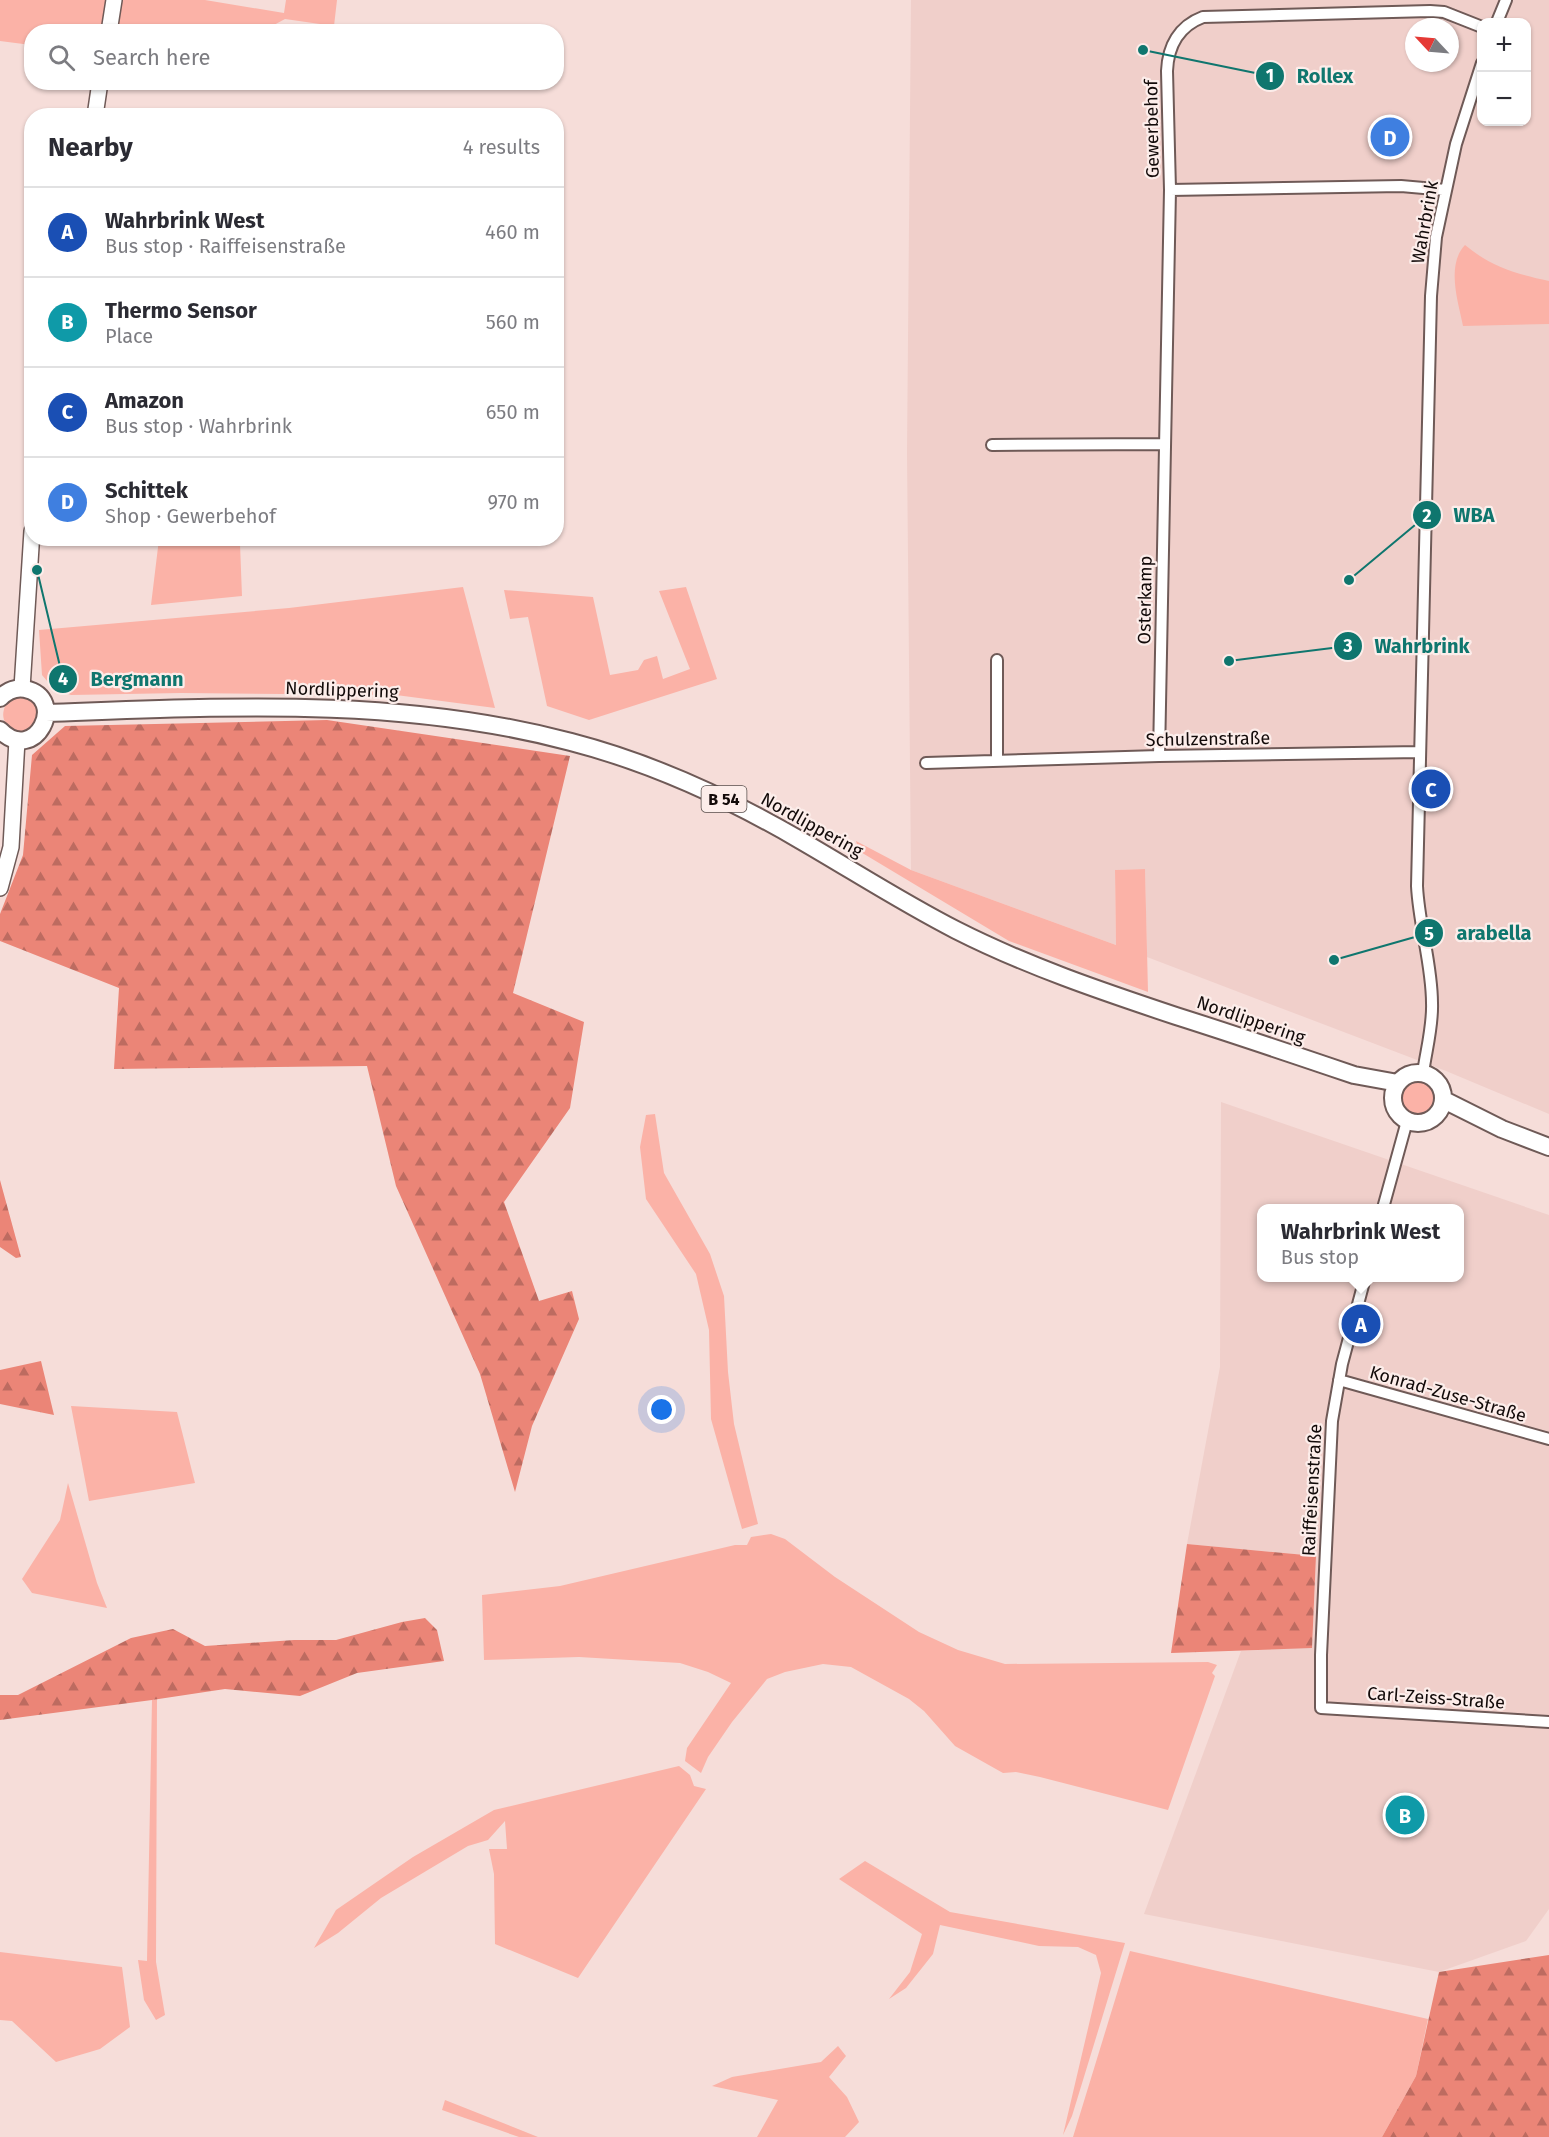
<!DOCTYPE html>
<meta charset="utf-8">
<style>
:root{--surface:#fff;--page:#f7f7f7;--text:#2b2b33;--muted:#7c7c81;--line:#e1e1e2;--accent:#db2777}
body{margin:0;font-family:"Fira Sans",sans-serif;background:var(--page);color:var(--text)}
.controls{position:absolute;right:18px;top:18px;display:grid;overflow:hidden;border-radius:12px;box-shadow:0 2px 4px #0004}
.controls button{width:54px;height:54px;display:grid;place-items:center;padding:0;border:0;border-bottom:2px solid var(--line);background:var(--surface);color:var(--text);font:30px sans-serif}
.compass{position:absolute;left:1405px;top:18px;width:54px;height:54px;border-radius:50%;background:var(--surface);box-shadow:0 2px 4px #0004;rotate:296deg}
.you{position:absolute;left:662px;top:1410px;width:21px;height:21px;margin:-15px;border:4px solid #fff;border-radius:50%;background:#1a73e8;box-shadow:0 0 0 9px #1a73e833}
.badge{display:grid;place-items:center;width:39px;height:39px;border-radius:50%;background:var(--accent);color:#fff;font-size:20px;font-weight:700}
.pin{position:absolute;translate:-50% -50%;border:3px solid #fff;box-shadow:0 2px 6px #0006}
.popup{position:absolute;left:1257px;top:1204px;width:207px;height:78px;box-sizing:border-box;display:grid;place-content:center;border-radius:12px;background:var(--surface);filter:drop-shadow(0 2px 4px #0005);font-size:20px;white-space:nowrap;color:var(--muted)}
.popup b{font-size:22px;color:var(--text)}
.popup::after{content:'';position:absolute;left:50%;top:100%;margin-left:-12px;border:12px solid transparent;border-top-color:var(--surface)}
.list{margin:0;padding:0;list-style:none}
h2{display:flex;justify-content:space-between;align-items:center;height:78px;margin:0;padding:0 24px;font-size:26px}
h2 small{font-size:20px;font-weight:400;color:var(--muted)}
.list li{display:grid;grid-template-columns:39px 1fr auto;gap:18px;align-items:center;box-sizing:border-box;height:90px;padding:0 24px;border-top:2px solid var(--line)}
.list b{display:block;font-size:22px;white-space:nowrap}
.list p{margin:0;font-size:20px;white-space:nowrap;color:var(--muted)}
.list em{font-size:20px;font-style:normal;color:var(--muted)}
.icon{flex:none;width:33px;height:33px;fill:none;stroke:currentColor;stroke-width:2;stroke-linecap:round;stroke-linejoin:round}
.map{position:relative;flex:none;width:1549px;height:2137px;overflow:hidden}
.search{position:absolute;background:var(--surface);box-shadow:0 2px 4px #0004;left:24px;top:24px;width:540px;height:66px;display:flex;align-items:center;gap:15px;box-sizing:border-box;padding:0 21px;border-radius:24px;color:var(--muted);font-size:22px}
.panel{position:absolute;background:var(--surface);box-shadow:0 2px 4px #0004;left:24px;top:108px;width:540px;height:438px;border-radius:24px}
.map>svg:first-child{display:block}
.built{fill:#f0cfca;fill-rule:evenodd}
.grass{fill:#fbb2a7}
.forest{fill:url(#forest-firs)}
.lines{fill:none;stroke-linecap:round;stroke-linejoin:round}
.street-casing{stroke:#6f5a57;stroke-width:14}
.secondary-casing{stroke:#6f5a57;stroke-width:18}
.primary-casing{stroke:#6f5a57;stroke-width:20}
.street{stroke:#fff;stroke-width:10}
.secondary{stroke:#fff;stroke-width:15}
.primary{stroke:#fff;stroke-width:16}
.labels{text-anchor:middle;stroke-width:4.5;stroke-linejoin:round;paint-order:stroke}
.shield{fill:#fcedea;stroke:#584e4c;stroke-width:1.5}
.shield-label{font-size:16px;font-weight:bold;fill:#120a09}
.street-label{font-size:18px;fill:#120a09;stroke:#fcedea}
.leader{fill:none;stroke:#0f766e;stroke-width:2}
.callout-dot{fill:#0f766e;stroke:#fcedea;stroke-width:2}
.mark-label{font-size:18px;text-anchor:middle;font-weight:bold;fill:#fff}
.callout-label{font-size:20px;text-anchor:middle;font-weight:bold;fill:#0f766e;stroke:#fcedea;stroke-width:4.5;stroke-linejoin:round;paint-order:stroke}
</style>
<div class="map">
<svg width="1549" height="2137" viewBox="0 0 1549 2137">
<defs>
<pattern id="forest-firs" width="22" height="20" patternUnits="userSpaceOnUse" patternTransform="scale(1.5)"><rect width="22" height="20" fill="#eb8577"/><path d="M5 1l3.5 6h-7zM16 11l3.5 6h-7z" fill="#bd6b60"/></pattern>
</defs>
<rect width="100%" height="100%" fill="#f6ddd9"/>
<path class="built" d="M911,0H1549V1114L1446,1071L1147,957L1145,869L1115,870L1116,945L911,870L907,453ZM1482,22H1526V122H1482ZM1414,27H1450V63H1414Z
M1221,1102L1549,1215V1909L1526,1941L1439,1972L1144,1914L1241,1651L1312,1647L1316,1556L1187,1544L1220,1367ZM1262,1208H1460V1278H1262Z"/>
<path class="grass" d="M0,0H107L102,31L32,32L31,45L0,41Z
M122,0H205L284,13L286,0H337L334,26L285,19L272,26H118Z
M1465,245C1491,267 1517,274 1549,281V324L1463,326C1458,301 1446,265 1465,245Z
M159,539L318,538V539L240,544L242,596L151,605Z
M463,587L495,708L396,695L181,693L71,695L53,688L42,675L39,630L289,608Z
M686,587L717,679L589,720L547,706L528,617L510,619L504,590L593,597L610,675L638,670L644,660L657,656L663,679L690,669L659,591Z
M28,695L40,710L33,730L17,734C0,723 0,713 10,696Z
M856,841L911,870L1116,945L1115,870L1145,869L1148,992L1009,941L859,851Z
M1399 1098a20 20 0 1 1 40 0a20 20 0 1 1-40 0Z
M655,1114L664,1173L710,1254L724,1296L728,1372L734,1424L758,1524L742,1529L711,1419L709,1330L696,1274L646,1199L640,1147L646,1115Z
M71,1406L177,1412L195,1483L89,1501Z
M68,1483L97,1583L107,1608L32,1593L22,1579L60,1520Z
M771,1534L785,1539L835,1577L919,1632L958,1650L1005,1664L1208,1662L1217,1665L1212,1673L1215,1676L1168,1810L1040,1777L1016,1772L1003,1773L955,1746L924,1711L909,1699L851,1667L823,1664L785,1672L767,1679L732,1722L708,1757L701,1773L685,1761L687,1748L731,1683L708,1672L680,1663L579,1657L484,1660L482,1595L560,1586L735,1545H747L751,1537Z
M157,1699L156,1962L165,2015L156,2020L144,2000L138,1960L147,1961L152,1700Z
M679,1766L690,1775L694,1786L706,1789L578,1978L495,1944L494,1874L489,1849H507L505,1821L488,1840L468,1846L381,1898L338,1933L314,1948L336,1910L413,1857L494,1810Z
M865,1861L950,1912L1125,1943L1072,2116L1063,2135L1101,1973L1096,1955L1078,1947L1039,1946L940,1925L933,1954L906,1988L889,1999L910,1972L922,1934L839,1879Z
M1130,1951L1428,2019L1416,2076L1382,2137H1073Z
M0,1952L122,1967L130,2027L100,2049L56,2062L12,2021L0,2020Z
M838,2046L846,2056L829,2077L847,2097L859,2122L845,2137H757L778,2100L712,2086L732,2077L821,2062Z
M445,2100L538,2137H519L442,2110Z"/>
<path class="forest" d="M327,720L570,756L513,993L584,1022L570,1108L504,1202L539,1301L572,1291L579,1319L532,1426L515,1492L480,1374L396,1186L367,1066L114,1069L119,988L0,941V914L23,855L32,755L65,726Z
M0,1180L21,1257L16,1258L0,1247Z
M41,1361L54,1415L0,1404V1370Z
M1187,1544L1316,1556L1312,1648L1171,1653Z
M425,1618L437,1630L444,1661L357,1673L300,1696L225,1689L152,1700L0,1720V1695H18L131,1638L173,1629L205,1646L294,1640H336L402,1622Z
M1549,1955V2137H1382L1416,2076L1439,1972Z"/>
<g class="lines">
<g class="street-casing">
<path id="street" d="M1497,22L1506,0
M1170,190L1401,186L1446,190
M992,445L1165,444
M997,660V761
M1159,756L1170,190L1167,71C1168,46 1179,26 1203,17L1430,11L1444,12L1482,27
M926,763L1159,756L1420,752
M1423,1073C1426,1051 1433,1026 1432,1003C1432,964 1419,926 1417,886L1431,296L1436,237L1456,144L1482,63
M1383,1208L1407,1121
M1365,1278L1342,1364L1332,1421L1321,1655V1708L1549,1722
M1339,1380L1549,1439"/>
</g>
<g class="secondary-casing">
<path id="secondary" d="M109,32L114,0
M95,116L100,82
M22,688L32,531
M0,888L11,847L17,740"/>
</g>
<g class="primary-casing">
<path id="primary" d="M0,698C7,691 15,687 25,689C69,698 35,766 0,730
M46,713C222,707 399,696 571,742C652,763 728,798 800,840C852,870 903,903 956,930C1027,966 1101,991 1176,1016C1236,1035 1295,1055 1354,1075L1398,1083
M1393 1098a25 25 0 1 1 50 0a25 25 0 1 1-50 0Z
M1444,1100L1502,1129L1549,1147"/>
</g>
<use href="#street" class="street"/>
<use href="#secondary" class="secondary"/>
<use href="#primary" class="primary"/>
</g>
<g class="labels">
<rect class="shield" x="701.5" y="786" width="45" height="26" rx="4.5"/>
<g class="shield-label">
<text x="724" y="805">B 54</text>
</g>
<g class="street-label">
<text transform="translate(1152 129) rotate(-91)" y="6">Gewerbehof</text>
<text transform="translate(1425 222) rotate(-80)" y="6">Wahrbrink</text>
<text transform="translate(1145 600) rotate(-89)" y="6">Osterkamp</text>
<text transform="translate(342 690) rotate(2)" y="6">Nordlippering</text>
<text transform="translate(1208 739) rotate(-1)" y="6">Schulzenstraße</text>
<text transform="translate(812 825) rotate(29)" y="6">Nordlippering</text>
<text transform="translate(1251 1020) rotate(19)" y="6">Nordlippering</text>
<text transform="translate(1448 1394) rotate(16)" y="6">Konrad-Zuse-Straße</text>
<text transform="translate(1312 1490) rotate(-87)" y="6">Raiffeisenstraße</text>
<text transform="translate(1436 1698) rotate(4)" y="6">Carl-Zeiss-Straße</text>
</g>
</g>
<path class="leader" d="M1143 50L1270 76M1349 580L1427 515M1229 661L1348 646M37 570L63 679M1334 960L1429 933"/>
<g class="callout-dot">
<circle cx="1143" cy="50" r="6"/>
<circle cx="1349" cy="580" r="6"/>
<circle cx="1229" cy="661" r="6"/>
<circle cx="37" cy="570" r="6"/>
<circle cx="1334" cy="960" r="6"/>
<circle cx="1270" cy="76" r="15"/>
<circle cx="1427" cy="515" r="15"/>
<circle cx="1348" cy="646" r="15"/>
<circle cx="63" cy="679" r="15"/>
<circle cx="1429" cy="933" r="15"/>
</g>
<g class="mark-label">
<text x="1270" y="82">1</text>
<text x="1427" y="522">2</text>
<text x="1348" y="652">3</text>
<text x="63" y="685">4</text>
<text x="1429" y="940">5</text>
</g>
<g class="callout-label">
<text x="1325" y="83">Rollex</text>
<text x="1474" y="522">WBA</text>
<text x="1422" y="653">Wahrbrink</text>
<text x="137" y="686">Bergmann</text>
<text x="1494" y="940">arabella</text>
</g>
</svg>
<div class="controls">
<button>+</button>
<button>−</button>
</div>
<svg class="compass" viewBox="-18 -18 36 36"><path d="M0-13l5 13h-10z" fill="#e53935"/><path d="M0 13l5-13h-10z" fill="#7c7c81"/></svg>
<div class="you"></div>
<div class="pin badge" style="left:1361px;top:1324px;background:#1a4fb4">A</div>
<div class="popup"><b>Wahrbrink West</b>Bus stop</div>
<div class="pin badge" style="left:1405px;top:1815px;background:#0f9aa8">B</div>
<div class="pin badge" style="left:1431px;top:789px;background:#1a4fb4">C</div>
<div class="pin badge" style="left:1390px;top:137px;background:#3f7fe0">D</div>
<div class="search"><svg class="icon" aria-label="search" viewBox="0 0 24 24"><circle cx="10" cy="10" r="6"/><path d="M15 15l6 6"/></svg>Search here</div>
<section class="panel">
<h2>Nearby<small>4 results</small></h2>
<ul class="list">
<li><span class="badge" style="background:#1a4fb4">A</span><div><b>Wahrbrink West</b><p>Bus stop · Raiffeisenstraße</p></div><em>460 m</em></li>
<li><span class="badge" style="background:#0f9aa8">B</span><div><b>Thermo Sensor</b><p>Place</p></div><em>560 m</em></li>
<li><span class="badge" style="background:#1a4fb4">C</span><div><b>Amazon</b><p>Bus stop · Wahrbrink</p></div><em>650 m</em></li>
<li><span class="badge" style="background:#3f7fe0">D</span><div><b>Schittek</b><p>Shop · Gewerbehof</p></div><em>970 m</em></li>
</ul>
</section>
</div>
